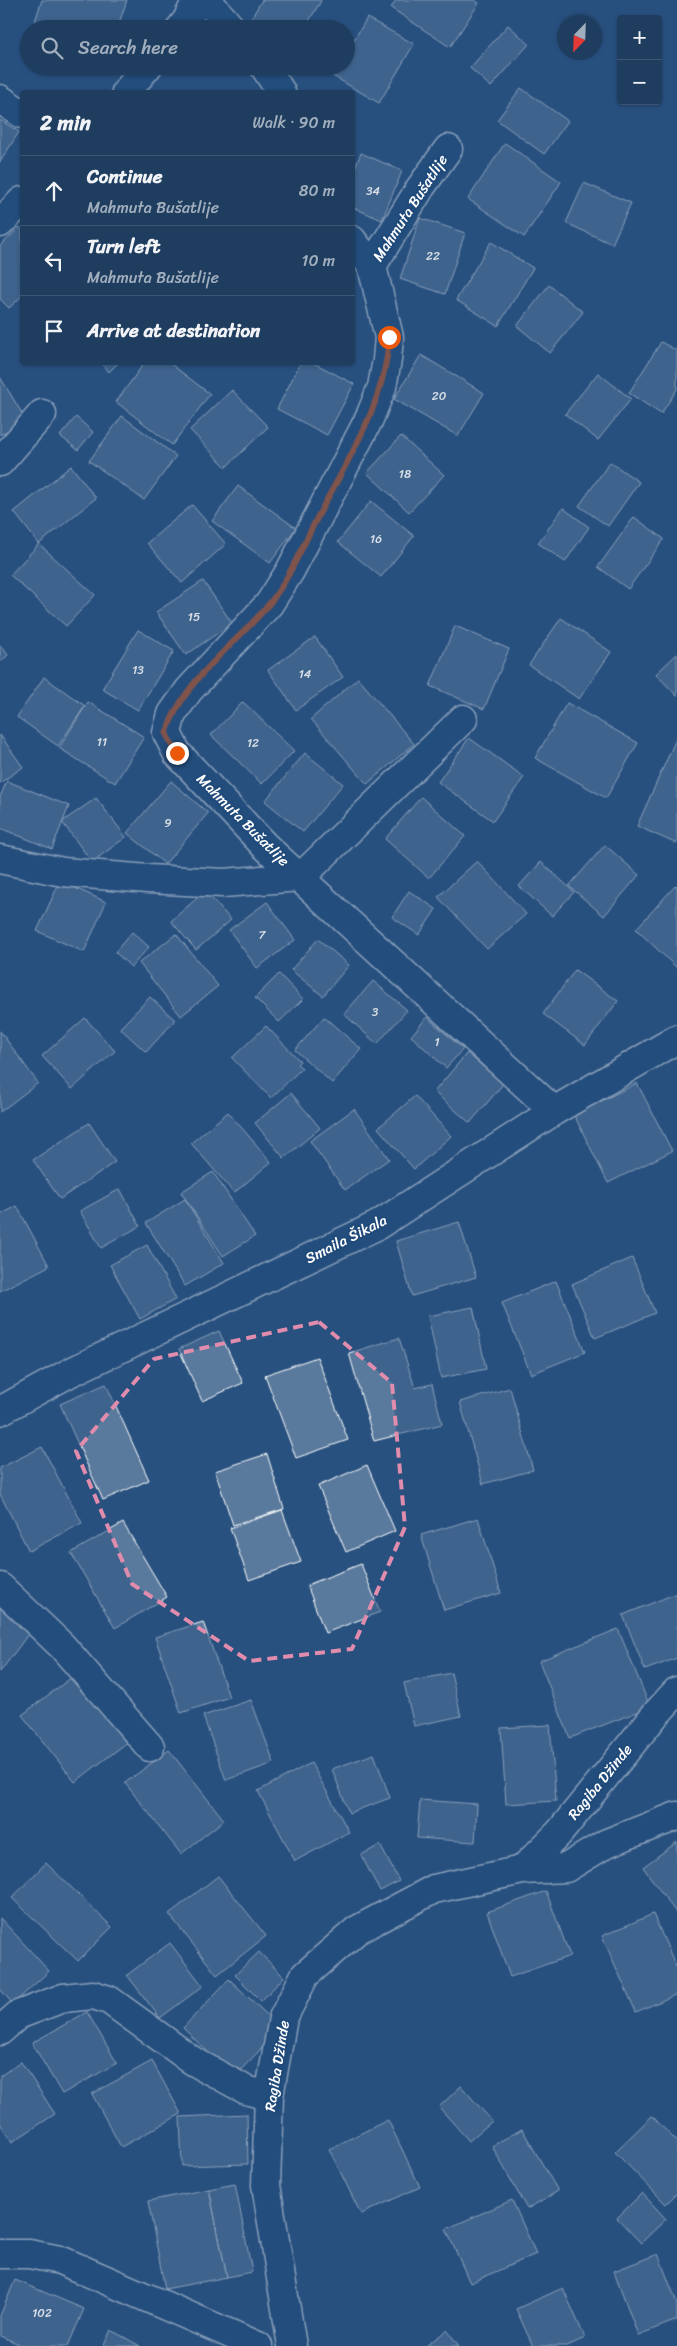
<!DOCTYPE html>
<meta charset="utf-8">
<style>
:root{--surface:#1e3d5f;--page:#2b4868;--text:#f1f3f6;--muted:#a1aebd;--line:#3c5674}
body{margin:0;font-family:Sriracha,sans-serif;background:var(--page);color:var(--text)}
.controls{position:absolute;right:15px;top:15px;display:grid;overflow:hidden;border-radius:5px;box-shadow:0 1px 4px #0004}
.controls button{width:45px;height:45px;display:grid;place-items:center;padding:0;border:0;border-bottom:1px solid var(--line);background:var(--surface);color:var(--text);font:25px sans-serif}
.compass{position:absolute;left:557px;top:15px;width:45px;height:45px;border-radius:50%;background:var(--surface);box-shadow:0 1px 4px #0004;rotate:203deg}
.stop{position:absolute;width:15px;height:15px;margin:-11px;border:4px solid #ea580c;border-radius:50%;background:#fff}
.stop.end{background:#ea580c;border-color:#fff;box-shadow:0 1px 5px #0008}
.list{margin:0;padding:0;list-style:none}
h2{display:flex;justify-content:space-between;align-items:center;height:65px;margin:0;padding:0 20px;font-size:21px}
h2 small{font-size:16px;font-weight:400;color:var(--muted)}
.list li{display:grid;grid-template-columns:32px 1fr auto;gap:15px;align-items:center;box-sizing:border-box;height:70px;padding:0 20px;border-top:1px solid var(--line)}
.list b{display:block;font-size:19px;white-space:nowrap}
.list p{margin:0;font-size:16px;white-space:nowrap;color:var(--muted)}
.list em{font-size:16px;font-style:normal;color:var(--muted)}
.icon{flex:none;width:28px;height:28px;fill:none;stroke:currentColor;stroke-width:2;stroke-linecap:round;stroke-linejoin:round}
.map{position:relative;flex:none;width:677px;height:2346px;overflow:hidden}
.search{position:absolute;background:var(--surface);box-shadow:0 1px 4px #0004;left:20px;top:20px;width:335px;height:55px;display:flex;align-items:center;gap:12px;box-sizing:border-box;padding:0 18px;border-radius:28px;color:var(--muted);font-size:19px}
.panel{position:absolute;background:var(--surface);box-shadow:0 1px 4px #0004;left:20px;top:90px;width:335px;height:275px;border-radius:5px}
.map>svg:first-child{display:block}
.building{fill:#5a7a9d;stroke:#fff}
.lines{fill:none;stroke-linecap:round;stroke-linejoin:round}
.street-casing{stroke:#fff;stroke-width:31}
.street{stroke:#1f4a7a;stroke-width:28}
.route{stroke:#ea580c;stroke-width:6}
.marked{fill:none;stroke:#e08cad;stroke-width:4;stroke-dasharray:10 6;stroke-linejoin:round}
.labels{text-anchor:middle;stroke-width:4;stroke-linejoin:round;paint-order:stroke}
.number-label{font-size:12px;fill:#d6dee6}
.street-label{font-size:15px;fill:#fff;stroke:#1f4a7a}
</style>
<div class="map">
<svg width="677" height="2346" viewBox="0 0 677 2346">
<rect width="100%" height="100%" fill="#28517f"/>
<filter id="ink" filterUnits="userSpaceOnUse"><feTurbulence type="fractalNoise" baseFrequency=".02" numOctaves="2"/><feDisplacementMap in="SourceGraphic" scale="10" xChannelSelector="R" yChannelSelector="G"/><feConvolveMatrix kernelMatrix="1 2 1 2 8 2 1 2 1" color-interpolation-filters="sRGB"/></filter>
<g filter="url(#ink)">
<path class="building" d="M42,0H127L117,29H87L77,26L76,29H39L33,27Z
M262,0H320L321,1L304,29H260L249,22Z
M396,0H474L479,3L450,47L391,8Z
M367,18L414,44L379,103L333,76L339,66H346V53Z
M508,25L529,44L491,87L470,68Z
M521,88L568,121L544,154L497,120Z
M0,120L19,132L0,162Z
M505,143L561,182L524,237L468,199Z
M361,153L402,171L382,220L352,207V175Z
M584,183L631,203L612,244L566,223Z
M420,218L465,233L445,294L400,279Z
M20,227L22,230V296L9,308L0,299V246Z
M491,242L533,268L498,326L456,300Z
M549,285L583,312L550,353L517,326Z
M661,342L677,351V389L661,414L629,393Z
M421,355L484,393L458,436L394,399Z
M101,362H119L109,372Z
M145,362H168L210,394L172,445L116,402Z
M301,362H312L354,384L327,435L277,409Z
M598,373L631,399L598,440L565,414Z
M0,377L26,420L0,435Z
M232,390L268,427L226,467L190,430Z
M122,416L176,456L144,500L89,461Z
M76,417L93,432L78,450L60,436Z
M401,436L444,475L409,512L367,473Z
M610,462L639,482L608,526L579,506Z
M71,466L96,498L39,544L14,512Z
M238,486L296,528L270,563L212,521Z
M371,501L414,536L381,577L338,542Z
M192,505L226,544L182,583L147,543Z
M563,508L589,527L565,562L538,543Z
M634,517L664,539L628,589L598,567Z
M39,544L95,595L66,626L10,575Z
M203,581L232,623L186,655L156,612Z
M561,618L611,652L579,699L529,665Z
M455,626L509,649L484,709L430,686Z
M138,630L174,651L138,710L102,689Z
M315,637L343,677L296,710L268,670Z
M0,645L8,655L0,662Z
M677,654V696L656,674Z
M44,677L85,706L58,746L17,717Z
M358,678L414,744L367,784L311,719Z
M88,702L144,737L115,783L59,748Z
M243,702L294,751L262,784L211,735Z
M567,703L638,743L606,798L535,758Z
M0,735L23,767L0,783Z
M677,737V844L637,826Z
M469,738L524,777L493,821L438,782Z
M305,753L343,784L303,832L265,801Z
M7,781L69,806L52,849L0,828V797Z
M171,781L208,813L165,864L127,833Z
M421,797L465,836L429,878L385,839Z
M96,798L126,837L92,862L62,822Z
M605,845L639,875L604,916L569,886Z
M477,861L526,914L487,949L438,897Z
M541,862L574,892L552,916L519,886Z
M60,881L106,902L84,952L37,931Z
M676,885L677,886V968L636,929Z
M205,891L231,920L196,950L171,921Z
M409,891L436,909L419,935L392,917Z
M267,902L295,940L257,968L229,930Z
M132,932L149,947L131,967L115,952Z
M176,934L218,986L181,1016L139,963Z
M318,939L349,965L323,996L291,970Z
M575,970L618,1001L585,1045L543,1014Z
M279,974L303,999L279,1022L255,998Z
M373,981L407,1010L377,1044L344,1014Z
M150,997L175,1020L146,1052L120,1028Z
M324,1017L361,1049L332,1083L295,1050Z
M427,1017L463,1049L446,1068L411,1036Z
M85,1018L115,1051L72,1089L42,1056Z
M266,1026L300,1061L297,1064L302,1068L271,1098L232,1058Z
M0,1031L38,1083L0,1112Z
M467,1053L503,1084L470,1123L434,1092Z
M637,1083L672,1151L608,1183L574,1115Z
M291,1093L320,1128L284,1158L255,1123Z
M415,1096L451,1136L414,1169L378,1128Z
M354,1109L389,1159L345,1190L310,1141Z
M228,1112L271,1162L234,1193L191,1143Z
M89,1123L115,1162L60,1199L33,1160Z
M213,1172L255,1236L223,1256L181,1192Z
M120,1189L140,1226L101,1248L80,1211Z
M185,1199L224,1263L185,1286L146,1223Z
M17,1206L49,1266L0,1291V1215Z
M459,1222L476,1277L412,1296L396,1241Z
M147,1245L176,1299L140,1319L110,1265Z
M632,1258L655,1313L595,1338L572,1284Z
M556,1281L585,1352L531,1374L502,1303Z
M473,1307L486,1369L441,1378L428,1316Z
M219,1331L243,1383L202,1401L179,1349Z
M399,1338L415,1388L432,1384L442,1424L374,1441L349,1353Z
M317,1357L348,1440L296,1458L265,1375Z
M106,1384L149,1480L103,1500L60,1404Z
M510,1388L533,1470L483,1484L460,1402Z
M42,1447L82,1523L29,1551L0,1494V1468Z
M267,1454L284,1509L233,1525L215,1471Z
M367,1465L395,1531L346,1552L318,1486Z
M282,1510L301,1562L249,1580L230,1528Z
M478,1518L501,1593L444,1610L421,1535Z
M123,1523L167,1597L115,1628L71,1553Z
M361,1564L380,1612L325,1633L307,1585Z
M677,1593V1658L645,1670L623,1615Z
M0,1599L35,1625L0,1672Z
M203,1622L229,1697L181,1713L155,1637Z
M618,1629L650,1707L570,1738L539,1661Z
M451,1673L461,1716L414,1726L404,1683Z
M76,1674L129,1741L75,1782L22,1715Z
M251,1700L274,1763L226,1780L203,1716Z
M550,1725L556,1801L506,1804L501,1728Z
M169,1750L224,1820L181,1854L125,1783Z
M374,1754L390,1798L349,1813L332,1769Z
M311,1763L349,1832L295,1861L258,1791Z
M420,1800L477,1804L475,1842L417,1838Z
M677,1842V1914L643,1867Z
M380,1845L399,1881L380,1891L361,1855Z
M46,1863L112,1927L78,1961L12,1898Z
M218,1876L266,1936L217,1975L169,1914Z
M546,1891L570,1956L510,1977L487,1912Z
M653,1914L677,1969V1994L636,2012L602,1936Z
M0,1918L49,1971L13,2004L0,1989Z
M170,1943L203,1986L160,2018L127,1975Z
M259,1952L284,1977L261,2001L235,1975Z
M229,1979L281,2028L234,2077L183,2028Z
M87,2012L117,2063L62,2094L32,2043Z
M152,2061L181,2114L121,2147L92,2094Z
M21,2062L55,2114L12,2142L0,2123V2076Z
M461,2086L492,2121L469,2141L439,2107Z
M247,2114L248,2164L182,2166L180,2117Z
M652,2116L677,2142V2193L666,2204L615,2152Z
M388,2120L420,2187L361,2214L329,2149Z
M522,2129L558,2191L527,2209L492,2146Z
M235,2184L252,2272L227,2277L209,2189Z
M209,2189L227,2277L165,2289L148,2201Z
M642,2193L666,2219L641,2243L617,2218Z
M512,2200L536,2254L470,2283L446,2229Z
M658,2254L677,2303V2320L638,2335L614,2271Z
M15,2280L84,2309L68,2346H24L0,2336V2316Z
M563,2288L585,2338L567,2346H533L516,2309Z
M111,2330L140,2346H103Z
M447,2330L459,2346H426Z"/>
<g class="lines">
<g class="street-casing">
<path id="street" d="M207,0L232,29
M180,29L187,20L197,0
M264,66L281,92
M126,92L148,66
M0,99L22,114
M0,223L22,201
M352,240L372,266L389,337L387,360L382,387L369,419L290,571L269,604L189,690L172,714L167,733L177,753L265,846L554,1111
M372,266L421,187L448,149
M0,462L42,414
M0,859L63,872L148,879L223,883L301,877L463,719
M0,1411L71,1372L378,1225L554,1111L677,1039
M0,1587L62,1646L150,1747
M522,1870L566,1868L607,1843L677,1816
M0,2031L18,2015L63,1998L93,1995L109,2000L193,2061L246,2090L269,2096
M0,2254H29L60,2260L258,2346
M292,2346L266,2185L269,2096L283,2018L305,1975L357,1930L434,1889L522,1870L559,1833L655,1715L677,1691"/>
</g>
<use href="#street" class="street"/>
</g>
</g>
<g class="lines" filter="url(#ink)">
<path class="route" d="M177,753L166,734C183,679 234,647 269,604C289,579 302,547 317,518C348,459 385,405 389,337"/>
</g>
<path d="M0 0H677V2346H0ZM319,1322L392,1383L405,1527L352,1649L249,1661L132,1584L76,1451L154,1359Z" fill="#28517f" fill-opacity=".55" fill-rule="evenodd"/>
<path class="marked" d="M319,1322L392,1383L405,1527L352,1649L249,1661L132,1584L76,1451L154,1359Z"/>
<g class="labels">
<g class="number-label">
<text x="373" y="195">34</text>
<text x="433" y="260">22</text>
<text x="439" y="400">20</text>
<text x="405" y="478">18</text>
<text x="376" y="543">16</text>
<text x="194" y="621">15</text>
<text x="138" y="674">13</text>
<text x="305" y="678">14</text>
<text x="102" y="746">11</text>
<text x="253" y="747">12</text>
<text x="168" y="827">9</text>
<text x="262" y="939">7</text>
<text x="375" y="1016">3</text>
<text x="437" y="1046">1</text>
<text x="42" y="2317">102</text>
</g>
<g class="street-label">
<text transform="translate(410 208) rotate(-57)" y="5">Mahmuta Bušatlije</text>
<text transform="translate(243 820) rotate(45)" y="5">Mahmuta Bušatlije</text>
<text transform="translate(346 1239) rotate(-27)" y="5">Smaila Šikala</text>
<text transform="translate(600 1782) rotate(-51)" y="5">Ragiba Džinde</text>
<text transform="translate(277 2066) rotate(-81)" y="5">Ragiba Džinde</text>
</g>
</g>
</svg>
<div class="controls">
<button>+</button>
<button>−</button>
</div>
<svg class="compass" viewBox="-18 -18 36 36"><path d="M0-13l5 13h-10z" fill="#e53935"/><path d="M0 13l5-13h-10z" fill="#a1aebd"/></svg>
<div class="stop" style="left:389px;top:337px"></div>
<div class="stop end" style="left:177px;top:753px"></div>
<div class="search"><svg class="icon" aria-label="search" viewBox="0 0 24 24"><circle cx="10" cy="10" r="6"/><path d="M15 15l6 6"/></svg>Search here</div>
<section class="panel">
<h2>2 min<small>Walk · 90 m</small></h2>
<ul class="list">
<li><svg class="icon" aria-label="ahead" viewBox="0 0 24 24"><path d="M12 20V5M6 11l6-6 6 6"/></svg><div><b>Continue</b><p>Mahmuta Bušatlije</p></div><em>80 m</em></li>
<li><svg class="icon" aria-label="left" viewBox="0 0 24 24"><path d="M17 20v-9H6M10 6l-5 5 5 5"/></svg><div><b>Turn left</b><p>Mahmuta Bušatlije</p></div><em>10 m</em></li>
<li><svg class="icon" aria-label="arrive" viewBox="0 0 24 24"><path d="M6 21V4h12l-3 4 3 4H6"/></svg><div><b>Arrive at destination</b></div></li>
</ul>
</section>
</div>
